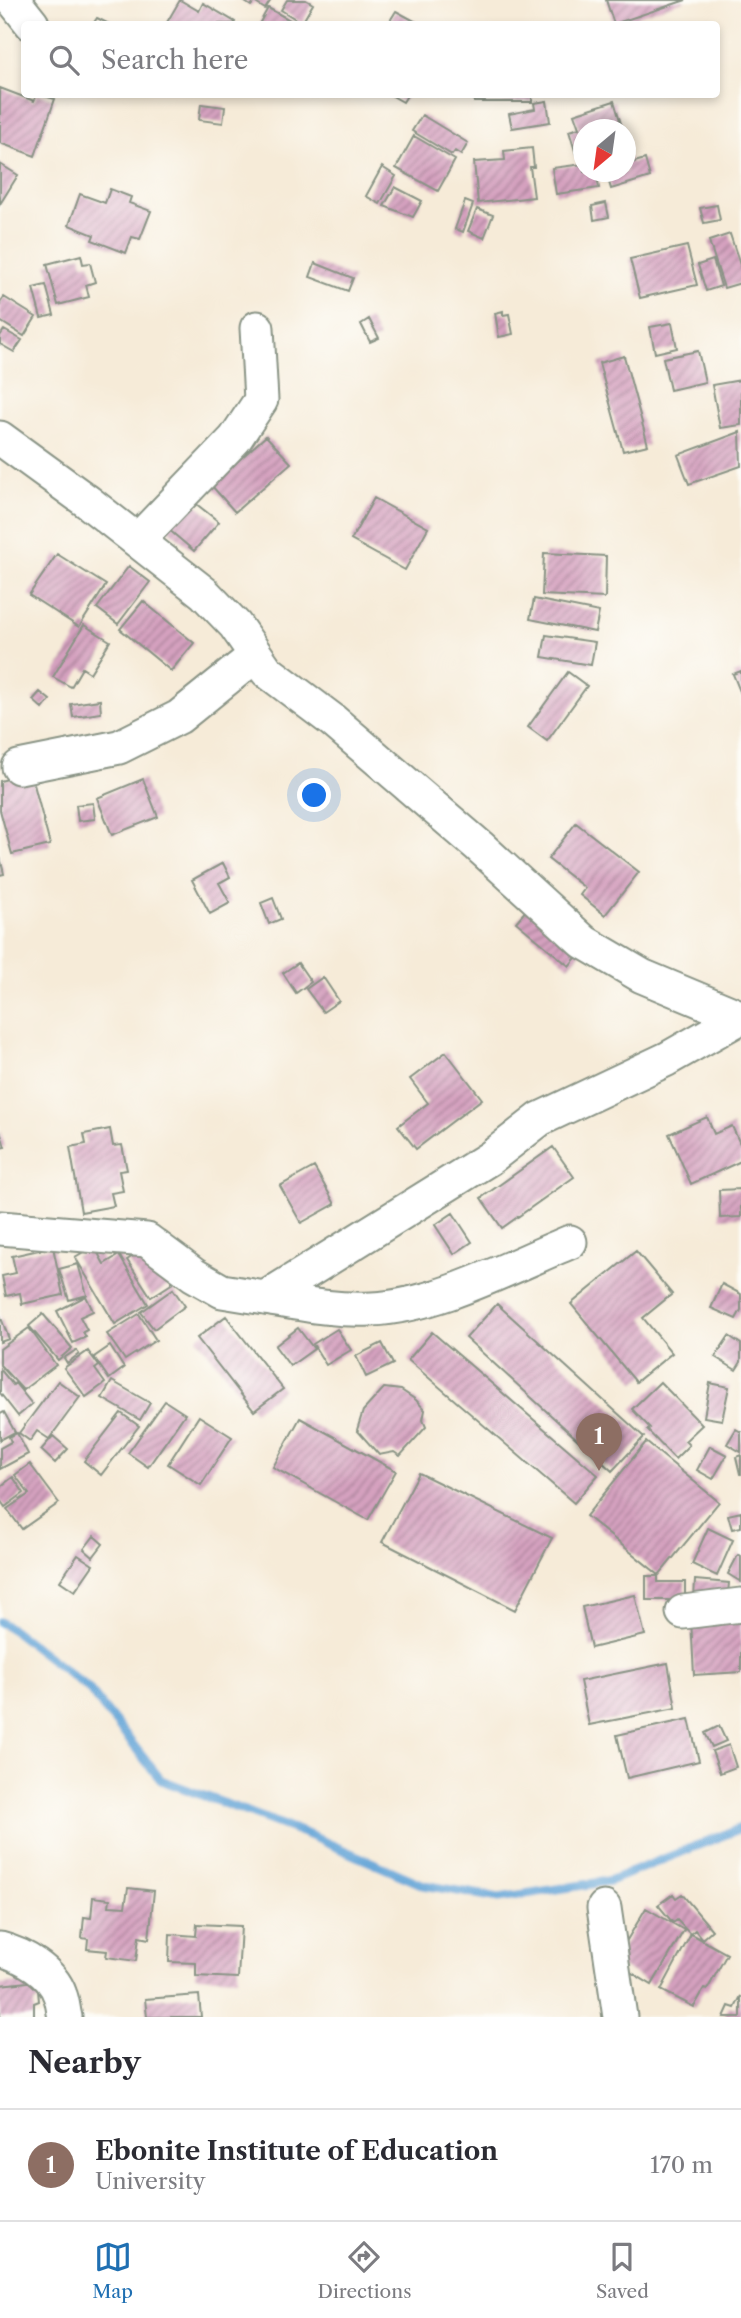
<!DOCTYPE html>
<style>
:root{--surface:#fff;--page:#f2f2f3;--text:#2b2b33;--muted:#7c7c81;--line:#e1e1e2;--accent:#1f6fb2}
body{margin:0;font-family:"Libre Caslon Text",serif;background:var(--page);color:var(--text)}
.compass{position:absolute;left:573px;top:119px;width:63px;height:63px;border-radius:50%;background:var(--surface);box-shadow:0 4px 10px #0003;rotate:209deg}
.you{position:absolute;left:315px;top:796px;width:24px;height:24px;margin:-18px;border:5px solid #fff;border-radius:50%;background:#1a73e8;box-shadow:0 0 0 10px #1a73e833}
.badge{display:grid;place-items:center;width:46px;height:46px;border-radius:50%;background:var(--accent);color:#fff;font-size:23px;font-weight:700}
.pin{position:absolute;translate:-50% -58px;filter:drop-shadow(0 2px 4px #0008)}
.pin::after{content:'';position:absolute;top:37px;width:24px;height:21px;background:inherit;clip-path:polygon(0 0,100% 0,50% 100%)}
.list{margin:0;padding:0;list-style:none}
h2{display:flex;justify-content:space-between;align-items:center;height:91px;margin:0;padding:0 28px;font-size:30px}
h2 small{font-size:23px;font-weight:400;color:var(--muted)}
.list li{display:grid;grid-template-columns:46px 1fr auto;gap:21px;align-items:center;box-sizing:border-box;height:112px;padding:0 28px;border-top:2px solid var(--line)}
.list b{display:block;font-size:26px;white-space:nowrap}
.list p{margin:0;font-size:23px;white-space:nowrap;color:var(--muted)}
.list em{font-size:23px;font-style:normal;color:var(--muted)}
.icon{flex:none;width:38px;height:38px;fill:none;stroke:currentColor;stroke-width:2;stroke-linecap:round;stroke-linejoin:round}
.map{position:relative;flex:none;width:741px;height:2017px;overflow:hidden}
.search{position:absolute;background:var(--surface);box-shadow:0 4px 10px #0003;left:21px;right:21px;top:21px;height:77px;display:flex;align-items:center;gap:18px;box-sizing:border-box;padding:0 24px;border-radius:7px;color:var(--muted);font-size:26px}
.sheet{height:203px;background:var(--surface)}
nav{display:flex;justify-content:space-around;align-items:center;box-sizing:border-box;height:98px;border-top:2px solid var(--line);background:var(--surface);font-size:19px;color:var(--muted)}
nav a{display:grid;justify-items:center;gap:4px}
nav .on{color:var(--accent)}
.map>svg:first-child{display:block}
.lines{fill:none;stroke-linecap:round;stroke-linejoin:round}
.stream{stroke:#64a4d7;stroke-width:9}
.building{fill:url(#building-hatch)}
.street-casing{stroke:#8a9486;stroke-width:37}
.street{stroke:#fff;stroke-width:33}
</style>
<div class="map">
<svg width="741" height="2017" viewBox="0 0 741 2017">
<defs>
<pattern id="building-hatch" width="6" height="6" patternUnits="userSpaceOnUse" patternTransform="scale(1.75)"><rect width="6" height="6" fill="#d5a1bf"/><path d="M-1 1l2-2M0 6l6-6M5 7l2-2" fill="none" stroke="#ac849c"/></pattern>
</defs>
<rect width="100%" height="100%" fill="#fdfcf7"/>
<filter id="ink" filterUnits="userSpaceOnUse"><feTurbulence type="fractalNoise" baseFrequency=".0143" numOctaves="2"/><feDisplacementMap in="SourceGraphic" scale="14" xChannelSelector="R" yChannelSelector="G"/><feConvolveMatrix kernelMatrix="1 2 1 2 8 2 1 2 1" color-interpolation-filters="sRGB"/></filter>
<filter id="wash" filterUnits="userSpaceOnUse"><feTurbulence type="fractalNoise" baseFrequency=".00686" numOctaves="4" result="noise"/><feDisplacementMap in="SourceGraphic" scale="28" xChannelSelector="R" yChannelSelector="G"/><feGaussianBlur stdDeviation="1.57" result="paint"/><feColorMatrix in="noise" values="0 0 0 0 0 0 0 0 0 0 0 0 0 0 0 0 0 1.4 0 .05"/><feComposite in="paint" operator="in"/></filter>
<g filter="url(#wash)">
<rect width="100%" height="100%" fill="#f6ebd8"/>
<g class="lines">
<path class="stream" d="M0,1622L13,1630L88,1688L161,1780L304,1833L424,1885L499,1898L609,1881L741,1828"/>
</g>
<g id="blocks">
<path class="building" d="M180,0L199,11L203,3L235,22L234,24H166Z
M242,0H271L265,9L254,2L251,6Z
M287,0H306L313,4L302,23L281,10Z
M606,0H686L614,24Z
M268,8L297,24H259Z
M396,11L420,24H388Z
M97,18L109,24H93Z
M0,88L34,101L37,94L55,99L35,156L0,143Z
M389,94H408L403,102Z
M474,94H532V102H474Z
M547,101L550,122L512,128L509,114L535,109L534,103Z
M614,101L623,130H584V152L576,154L569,131L579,128L574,114Z
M201,104L225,107L223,123L199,120Z
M422,115L468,143L461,155L455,151L452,155L412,131Z
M414,136L455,160L438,191L396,168Z
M532,148L534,167H530L534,197L478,203L474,162L505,160L504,151Z
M626,149L631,163L645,159L650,177L611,189L606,172H626Z
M0,164L18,175L0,204Z
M584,164V172H596L599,188L556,194L552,168Z
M382,167L396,176L380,204L366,196Z
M395,187L422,201L413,217L384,206Z
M110,189L131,197L129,203L151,211L140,239L132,237L126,253L92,240L94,235L69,225L80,194L105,203Z
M465,201L473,204L463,232L455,229Z
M606,203L609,217L594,220L592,206Z
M717,205L720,220L704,223L700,208Z
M477,209L493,215L484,238L468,231Z
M730,234L741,268V283L724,288L709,241Z
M687,246L697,285L640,298L630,259Z
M81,255L83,264L90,263L95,282L86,285L89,297L58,305L47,264Z
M713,260L721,286L706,291L698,265Z
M315,263L353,278L348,291L310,277Z
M46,285L54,315L41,318L33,288Z
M4,297L36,317L24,336L0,321V303Z
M503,311V315L509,314L513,334L499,337L495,313Z
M369,319L379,338L370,342L361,324Z
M672,323L677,348L655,353L650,327Z
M4,330L22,340L14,352L0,344V336Z
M698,351L705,382L670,390L663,358Z
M624,356L648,445L623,451L599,363Z
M741,380V425L720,428L712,385Z
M740,432L741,466L689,484L678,455Z
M266,436L291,463L235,512L211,485Z
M185,495L219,522L194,551L161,523Z
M374,498L428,528L405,570L351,540Z
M544,553L606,556L605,598L542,595Z
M57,554L106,585L79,627L29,595Z
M129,566L150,582L118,624L97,608Z
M534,599L599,612L595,632L530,619Z
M143,601L194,643L171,671L120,629Z
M84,625L110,641L90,673L82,668L71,687L53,677Z
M546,635L595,642L591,665L542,657Z
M741,671V694L733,674Z
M568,672L587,686L547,741L528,727Z
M40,692L50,700L43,709L33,700Z
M100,700L101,713L73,717L71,704Z
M31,773L50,845L12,854L0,810V781Z
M143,779L158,817L112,835L97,798Z
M93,803L95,819L78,821L76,805Z
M576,823L639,872L605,915L580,895L585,888L548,859Z
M0,857L4,874L0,875Z
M223,863L230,877L219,883L230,903L210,914L192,880Z
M273,898L281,919L269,924L261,903Z
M528,908L581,952L569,966L516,922Z
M298,963L311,982L296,993L283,973Z
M323,977L339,1001L323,1012L306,989Z
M446,1052L482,1099L416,1149L398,1126L428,1103L410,1079Z
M707,1117L714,1134L732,1126L741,1146V1161L691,1184L669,1134Z
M110,1129L113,1146L122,1145L127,1170L119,1171L123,1191L111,1193L114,1206L81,1212L70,1147L86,1144L84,1134Z
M0,1131L5,1147L0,1148Z
M553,1147L574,1177L502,1228L481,1198Z
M314,1167L335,1204L301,1223L280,1186Z
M741,1189V1217L720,1218L719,1190Z
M453,1213L472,1242L454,1254L435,1225Z
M94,1246L104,1264L119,1255L148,1304L115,1324L75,1257Z
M149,1246L173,1283L151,1297L127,1260Z
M53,1247L63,1295L22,1304L20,1293L6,1296L2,1276L16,1273L12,1256Z
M636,1251L672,1294L643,1318L672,1353L636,1382L571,1304Z
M78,1264L87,1295L69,1300L59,1269Z
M722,1284L741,1294V1310L736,1319L711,1308Z
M173,1289L185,1306L154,1329L141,1312Z
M86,1296L93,1311L80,1317L87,1330L83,1332L86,1337L73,1343L57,1311Z
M497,1304L644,1437L612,1471L466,1338Z
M43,1314L72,1348L58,1360L29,1326Z
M139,1314L156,1340L125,1360L107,1334Z
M0,1315L9,1339L0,1342Z
M226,1316L283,1389L254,1411L197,1338Z
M29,1328L56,1365L23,1390L0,1365V1349Z
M298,1328L314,1349L290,1366L275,1346Z
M337,1329L351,1350L326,1365L313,1344Z
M432,1332L598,1475L574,1503L408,1360Z
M729,1336L741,1344V1362L736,1370L715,1357Z
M382,1343L393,1364L366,1377L356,1356Z
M110,1346L124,1368L109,1379L94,1357Z
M76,1350L79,1354L67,1363L64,1358Z
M88,1351L99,1366L95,1369L105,1383L86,1397L64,1368Z
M0,1369L13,1385L15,1383L32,1404L18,1416L0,1393Z
M58,1381L80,1397L49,1439L37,1431L30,1441L19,1433Z
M112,1381L150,1403L140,1420L102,1398Z
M660,1382L702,1425L685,1441L689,1445L675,1459L647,1430L650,1428L632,1409Z
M710,1383L729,1387L722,1420L704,1417Z
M384,1388L401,1390L416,1400L425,1410L423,1420L426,1427L400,1456L394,1452L379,1455L357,1430L363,1411Z
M165,1401L185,1414L148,1467L128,1453Z
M4,1412L15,1432L0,1440V1414Z
M121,1413L139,1426L101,1475L84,1461Z
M199,1416L232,1437L201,1485L168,1464Z
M300,1418L396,1471L368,1520L273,1467Z
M736,1429L741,1432V1452L727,1444Z
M17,1433L28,1454L0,1469V1448L11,1442L9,1437Z
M53,1436L68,1449L55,1463L41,1450Z
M646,1442L719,1502L659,1575L586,1516Z
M710,1446L727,1455L713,1479L697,1470Z
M741,1455V1474H740L736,1457Z
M30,1464L59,1503L22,1529L7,1509L29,1494L15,1475Z
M419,1473L552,1538L515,1610L382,1542Z
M13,1477L24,1493L5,1507L0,1500V1487Z
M741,1512V1527L732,1529L728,1515Z
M708,1528L733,1540L717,1576L692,1564Z
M94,1536L103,1544L93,1557L84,1549Z
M78,1555L93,1565L75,1591L60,1581Z
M738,1555L741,1556V1582L728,1574Z
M646,1576H658V1582H685V1600H646Z
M695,1580L729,1583L727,1602L694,1600Z
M635,1595L645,1635L591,1648L582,1607Z
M741,1616V1672L694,1675L691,1619Z
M668,1663L676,1708L589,1725L580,1681Z
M689,1719L699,1761L627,1778L617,1735Z
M719,1726L726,1741L712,1747L705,1733Z
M729,1745L736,1767L720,1773L712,1751Z
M128,1888L154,1891L149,1939L139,1937L136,1961L106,1957L107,1951L87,1949L88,1939L82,1938L84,1917L91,1918L93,1897L110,1899L109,1906L125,1907Z
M673,1894L676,1898L682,1894L712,1930L702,1939L695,1930L690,1934L677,1920L673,1923L658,1905Z
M646,1908L684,1930L652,1985L614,1962Z
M197,1924L241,1926L238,1978L196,1976V1963L169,1962L170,1934L196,1936Z
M691,1934L727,1954L707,1990L704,1989L694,2007L661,1990Z
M37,1981L39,2001L34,2003V2017H0V1985Z
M199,1995L201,2017H147L145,1999Z
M741,1996V2017H724L729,2006L735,2008Z"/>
</g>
</g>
<g filter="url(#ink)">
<use href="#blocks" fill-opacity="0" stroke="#8a9486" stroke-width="2"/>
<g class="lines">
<g class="street-casing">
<path id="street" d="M13,0L32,24
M0,438L88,502L204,593L235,625L267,671L332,720L479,846L584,942L642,976L740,1017
M138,540L235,439L261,400L257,328
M19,767L119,747L179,717L256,655
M0,1228L147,1240L194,1275L222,1291L265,1298L490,1158L540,1119L667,1059L741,1017
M265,1298C301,1304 336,1311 372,1309C438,1306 509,1267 570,1242
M683,1612L741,1605
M604,1908L620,2017
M0,1949C23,1955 52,1971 60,1995C63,2002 63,2010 65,2017"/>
</g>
<use href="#street" class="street"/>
</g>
</g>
</svg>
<svg class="compass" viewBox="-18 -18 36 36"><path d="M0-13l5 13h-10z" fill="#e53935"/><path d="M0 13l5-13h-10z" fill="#7c7c81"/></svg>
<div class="you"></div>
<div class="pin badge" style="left:599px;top:1471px;background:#8d6e63">1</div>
<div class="search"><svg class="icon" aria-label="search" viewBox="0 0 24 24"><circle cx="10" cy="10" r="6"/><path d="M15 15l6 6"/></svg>Search here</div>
</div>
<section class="sheet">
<h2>Nearby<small></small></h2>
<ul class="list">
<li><span class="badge" style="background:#8d6e63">1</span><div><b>Ebonite Institute of Education</b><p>University</p></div><em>170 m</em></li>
</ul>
</section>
<nav>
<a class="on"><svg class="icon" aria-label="map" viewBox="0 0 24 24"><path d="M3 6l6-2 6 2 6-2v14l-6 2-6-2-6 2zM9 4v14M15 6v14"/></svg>Map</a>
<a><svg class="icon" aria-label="directions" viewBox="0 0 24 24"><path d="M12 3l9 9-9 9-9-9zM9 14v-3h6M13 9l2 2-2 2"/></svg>Directions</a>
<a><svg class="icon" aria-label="saved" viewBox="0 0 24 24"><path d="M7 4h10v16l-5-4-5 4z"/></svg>Saved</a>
</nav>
